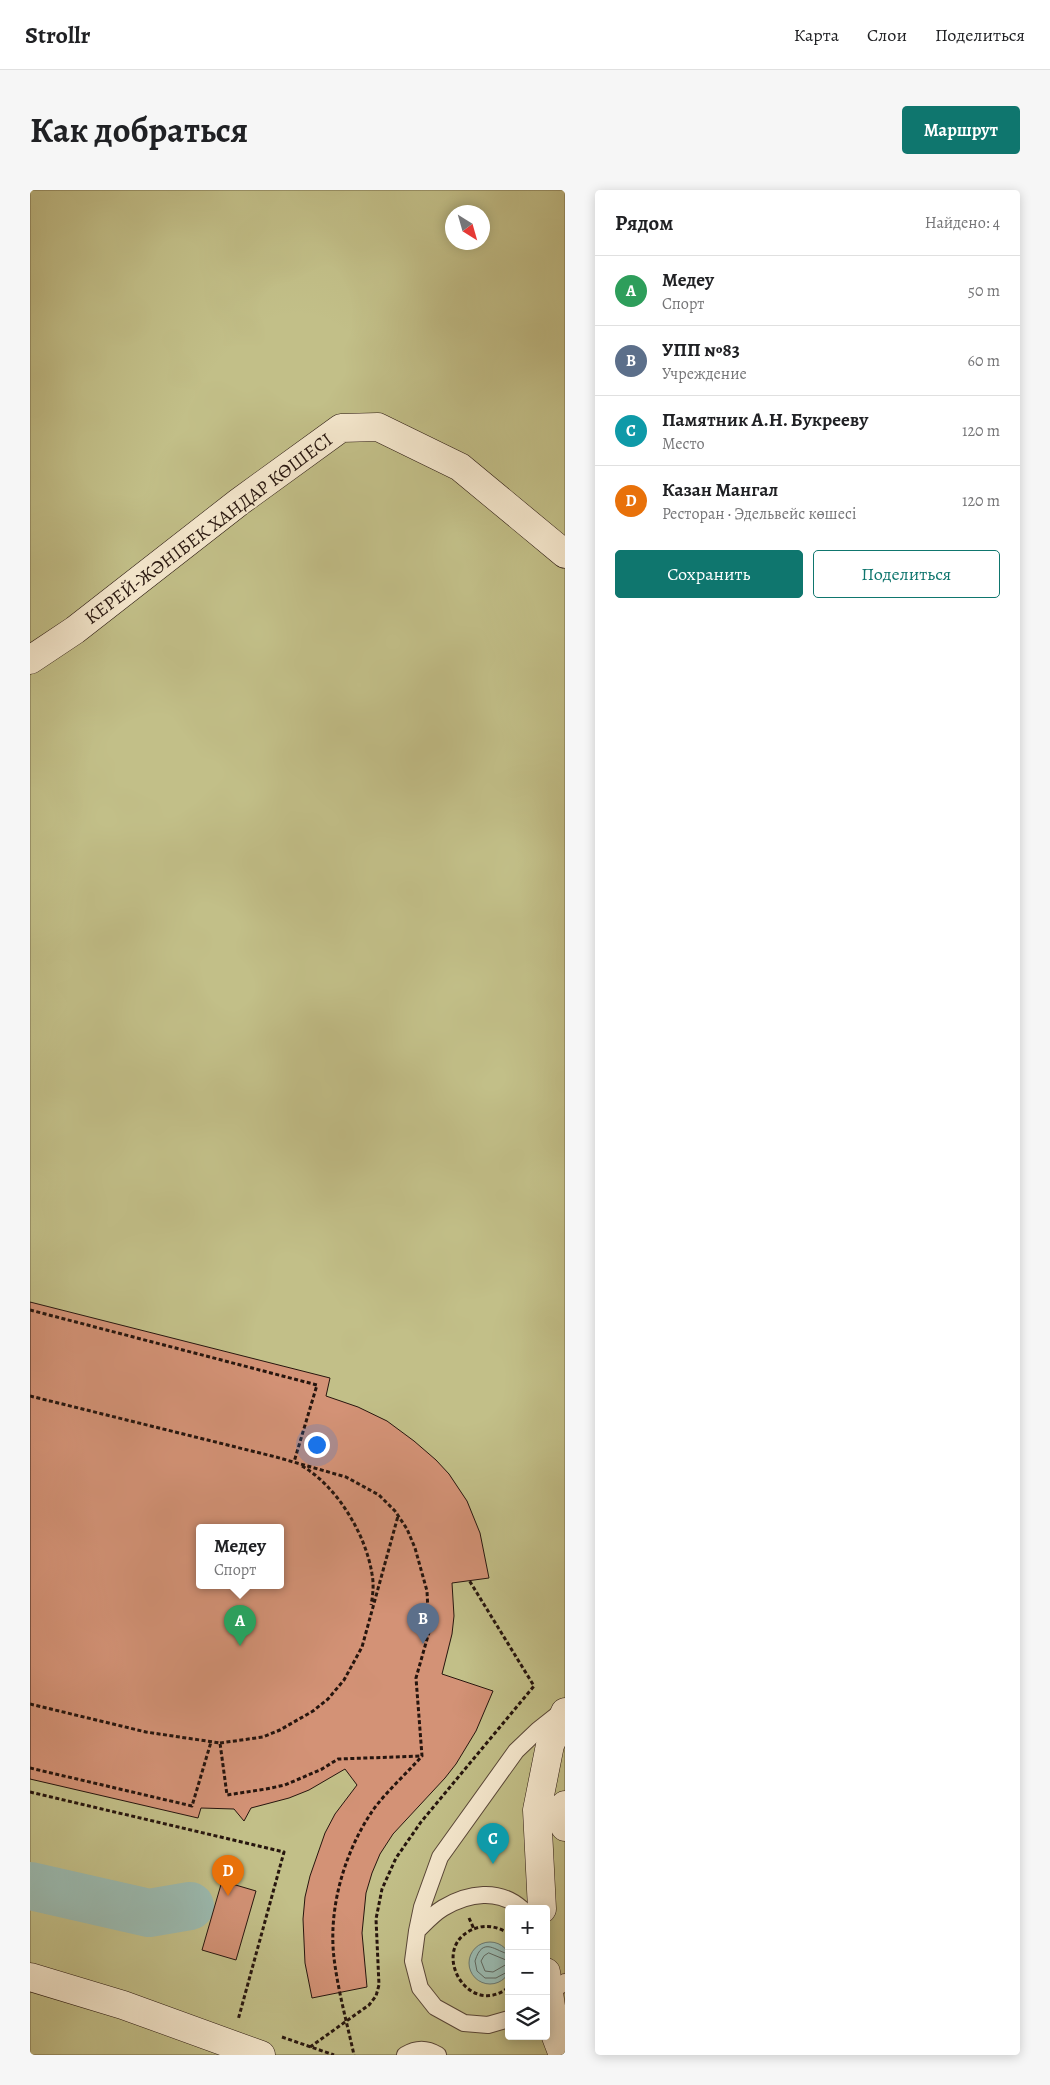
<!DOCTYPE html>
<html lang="ru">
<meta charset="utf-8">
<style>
:root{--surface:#fff;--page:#f6f6f6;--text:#202124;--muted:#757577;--line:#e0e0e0;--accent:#0f766e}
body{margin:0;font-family:Alegreya,serif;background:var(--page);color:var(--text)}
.controls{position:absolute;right:15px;bottom:15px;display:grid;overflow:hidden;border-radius:5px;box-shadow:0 2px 12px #0003}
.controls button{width:45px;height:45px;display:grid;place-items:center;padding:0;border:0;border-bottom:1px solid var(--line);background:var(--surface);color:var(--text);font:25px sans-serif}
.compass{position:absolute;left:415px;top:15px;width:45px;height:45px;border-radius:50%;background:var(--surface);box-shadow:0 2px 12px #0003;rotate:143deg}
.you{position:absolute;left:286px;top:1254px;width:18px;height:18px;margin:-12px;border:4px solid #fff;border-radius:50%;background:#1a73e8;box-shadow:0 0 0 8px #1a73e833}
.badge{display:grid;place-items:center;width:32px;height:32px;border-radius:50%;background:var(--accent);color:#fff;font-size:16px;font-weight:700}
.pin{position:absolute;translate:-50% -41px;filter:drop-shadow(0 1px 2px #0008)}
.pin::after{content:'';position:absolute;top:26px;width:18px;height:15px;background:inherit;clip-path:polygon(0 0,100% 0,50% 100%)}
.popup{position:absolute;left:166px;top:1334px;width:88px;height:65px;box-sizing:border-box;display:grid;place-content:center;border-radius:5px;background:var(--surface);filter:drop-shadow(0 1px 4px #0005);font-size:16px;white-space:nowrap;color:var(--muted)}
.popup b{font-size:19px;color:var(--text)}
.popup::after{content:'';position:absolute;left:50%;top:100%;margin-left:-10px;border:10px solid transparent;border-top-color:var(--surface)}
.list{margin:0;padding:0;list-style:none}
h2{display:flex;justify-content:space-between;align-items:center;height:65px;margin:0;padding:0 20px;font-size:21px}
h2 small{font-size:16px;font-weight:400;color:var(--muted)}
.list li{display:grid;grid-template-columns:32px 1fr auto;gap:15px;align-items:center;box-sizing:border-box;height:70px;padding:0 20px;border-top:1px solid var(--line)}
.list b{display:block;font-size:19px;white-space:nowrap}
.list p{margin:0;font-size:16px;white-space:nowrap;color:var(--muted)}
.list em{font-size:16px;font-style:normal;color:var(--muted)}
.actions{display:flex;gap:10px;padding:15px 20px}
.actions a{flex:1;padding:11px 0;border:1px solid var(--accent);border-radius:5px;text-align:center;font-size:18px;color:var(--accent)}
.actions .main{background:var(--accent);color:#fff}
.icon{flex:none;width:28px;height:28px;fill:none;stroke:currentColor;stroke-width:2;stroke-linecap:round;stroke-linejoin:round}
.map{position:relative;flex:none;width:535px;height:1865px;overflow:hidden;border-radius:5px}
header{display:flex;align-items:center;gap:30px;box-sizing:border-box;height:70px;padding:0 25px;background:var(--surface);border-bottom:1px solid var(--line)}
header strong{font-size:24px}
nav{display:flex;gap:28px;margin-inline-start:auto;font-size:18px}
.intro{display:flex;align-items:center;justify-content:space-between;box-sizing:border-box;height:120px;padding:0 30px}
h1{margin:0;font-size:35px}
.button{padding:12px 22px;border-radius:5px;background:var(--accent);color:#fff;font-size:18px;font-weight:700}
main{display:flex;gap:30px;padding:0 30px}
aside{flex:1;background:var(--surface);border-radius:5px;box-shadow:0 2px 12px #0003}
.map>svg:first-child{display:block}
.green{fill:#c2bf88;stroke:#746a4b;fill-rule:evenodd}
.water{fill:#9bbbb1;stroke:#6c7970}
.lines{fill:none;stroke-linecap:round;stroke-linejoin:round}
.shore{stroke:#606860;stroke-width:1}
.river{stroke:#9bbbb1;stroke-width:48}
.building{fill:#d39276;stroke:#26150e;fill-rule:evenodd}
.lane-casing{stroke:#594738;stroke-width:18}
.secondary-casing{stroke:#26150e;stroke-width:29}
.path{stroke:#26150e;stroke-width:3;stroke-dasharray:4 2.5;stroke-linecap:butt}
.lane{stroke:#f6e9cf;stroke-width:16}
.secondary{stroke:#f6e9cf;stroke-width:28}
.labels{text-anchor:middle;stroke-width:4;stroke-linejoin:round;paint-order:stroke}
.street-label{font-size:19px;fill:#26150e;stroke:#f6e9cf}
</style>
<header>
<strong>Strollr</strong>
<nav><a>Карта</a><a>Слои</a><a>Поделиться</a></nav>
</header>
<div class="intro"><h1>Как добраться</h1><a class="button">Маршрут</a></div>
<main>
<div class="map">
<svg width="535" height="1865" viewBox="0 0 535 1865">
<rect width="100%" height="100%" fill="#f1ddb5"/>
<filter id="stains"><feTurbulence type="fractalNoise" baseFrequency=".004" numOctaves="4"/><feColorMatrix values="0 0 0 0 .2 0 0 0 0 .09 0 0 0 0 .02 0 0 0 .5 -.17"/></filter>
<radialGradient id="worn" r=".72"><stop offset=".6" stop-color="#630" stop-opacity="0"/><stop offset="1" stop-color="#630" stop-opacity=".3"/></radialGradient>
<path class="green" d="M0,0H535V1865H0ZM422,22H452V52H422ZM170,1337H250V1395H170ZM479,1719H516V1846H479Z"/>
<path class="water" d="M439 1773a21 21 0 1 1 42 0a21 21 0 1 1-42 0Z"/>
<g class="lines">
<path class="shore" d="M459,1763L476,1770L477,1774L463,1782L455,1781L451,1771L454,1766Z
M479,1764C466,1762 453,1745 445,1771L447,1781L455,1788H466L479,1781"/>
<path class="river" d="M0,1696L119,1723L160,1716"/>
</g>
<path class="building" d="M0,1112L300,1188L296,1206L328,1217L357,1231L384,1251L406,1270L419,1284L437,1311L450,1343L459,1388L422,1393L424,1426L422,1444L412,1484L463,1501L446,1541L426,1574L415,1588L363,1644L350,1664L342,1683L336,1703L332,1743L337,1797L282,1808L275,1773L273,1729L275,1707L280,1686L295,1643L305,1624L327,1595L315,1579L279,1600L259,1608L221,1618L214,1631L204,1619L171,1618L168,1628L0,1589ZM170,1337H250V1395H170Z
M192,1691L226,1701L206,1770L172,1760Z"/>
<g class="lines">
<g class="lane-casing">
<path id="lane" d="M387,1741C395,1733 403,1724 413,1718C438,1703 469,1698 492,1719
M516,1805L535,1792
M479,1829L458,1835L434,1833L405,1817L390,1798L383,1771L387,1741L392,1717L410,1667L486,1561L508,1540L532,1521
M375,1865C387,1858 396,1858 408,1865"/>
</g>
<g class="secondary-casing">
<path id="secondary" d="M0,470L45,440L209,312L311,238L348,237L430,277L535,364
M535,1615V1637
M512,1719L507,1620L520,1555L535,1522
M516,1782L525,1844L533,1865
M0,1787L93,1815L231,1865"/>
</g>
<path class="path" d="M0,1120L287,1195L264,1272
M0,1206L246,1267L316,1287L349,1305L365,1321L377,1339L385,1358L397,1401L399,1442L386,1488L392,1566C376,1584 357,1601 343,1620C315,1661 298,1717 304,1768C308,1801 317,1833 324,1865
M272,1276C307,1296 336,1345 342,1384C344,1394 343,1405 341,1415
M0,1514L116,1542L190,1553L197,1605L236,1599L255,1595L292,1579L308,1569L392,1566
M190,1553L233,1547L250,1540L283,1521L298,1509L314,1490L332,1457L368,1326
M0,1578L162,1616L181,1552
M0,1602L254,1662L208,1830
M439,1728L444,1739
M479,1744C471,1738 460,1735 450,1737C394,1751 436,1832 479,1797
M252,1847L304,1865
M280,1857L339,1815L346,1806L349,1795L346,1729L352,1699L366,1668L391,1632L504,1496L439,1390"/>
<use href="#lane" class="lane"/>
<use href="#secondary" class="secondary"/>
</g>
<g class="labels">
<g class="street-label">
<text transform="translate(178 338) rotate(-37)" y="7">КЕРЕЙ-ЖӘНІБЕК ХАНДАР КӨШЕСІ</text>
</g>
</g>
<rect width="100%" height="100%" filter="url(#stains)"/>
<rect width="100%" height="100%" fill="url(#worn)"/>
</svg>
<div class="controls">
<button>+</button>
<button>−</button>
<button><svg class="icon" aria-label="layers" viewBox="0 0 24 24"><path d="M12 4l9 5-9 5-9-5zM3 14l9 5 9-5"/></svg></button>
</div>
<svg class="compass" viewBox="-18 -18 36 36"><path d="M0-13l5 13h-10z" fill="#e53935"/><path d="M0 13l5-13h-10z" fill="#757577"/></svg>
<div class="you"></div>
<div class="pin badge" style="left:210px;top:1456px;background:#2e9e5b">A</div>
<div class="popup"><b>Медеу</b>Спорт</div>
<div class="pin badge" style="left:393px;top:1454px;background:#5c6f8a">B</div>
<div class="pin badge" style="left:463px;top:1674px;background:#0f9aa8">C</div>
<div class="pin badge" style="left:198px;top:1706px;background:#e8710a">D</div>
</div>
<aside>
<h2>Рядом<small>Найдено: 4</small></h2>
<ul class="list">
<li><span class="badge" style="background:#2e9e5b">A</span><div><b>Медеу</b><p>Спорт</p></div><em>50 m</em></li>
<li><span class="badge" style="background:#5c6f8a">B</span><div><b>УПП №83</b><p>Учреждение</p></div><em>60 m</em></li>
<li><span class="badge" style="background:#0f9aa8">C</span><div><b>Памятник А.Н. Букрееву</b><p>Место</p></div><em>120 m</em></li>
<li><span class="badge" style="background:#e8710a">D</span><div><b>Казан Мангал</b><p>Ресторан · Эдельвейс көшесі</p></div><em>120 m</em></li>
</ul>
<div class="actions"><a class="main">Сохранить</a><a>Поделиться</a></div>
</aside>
</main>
